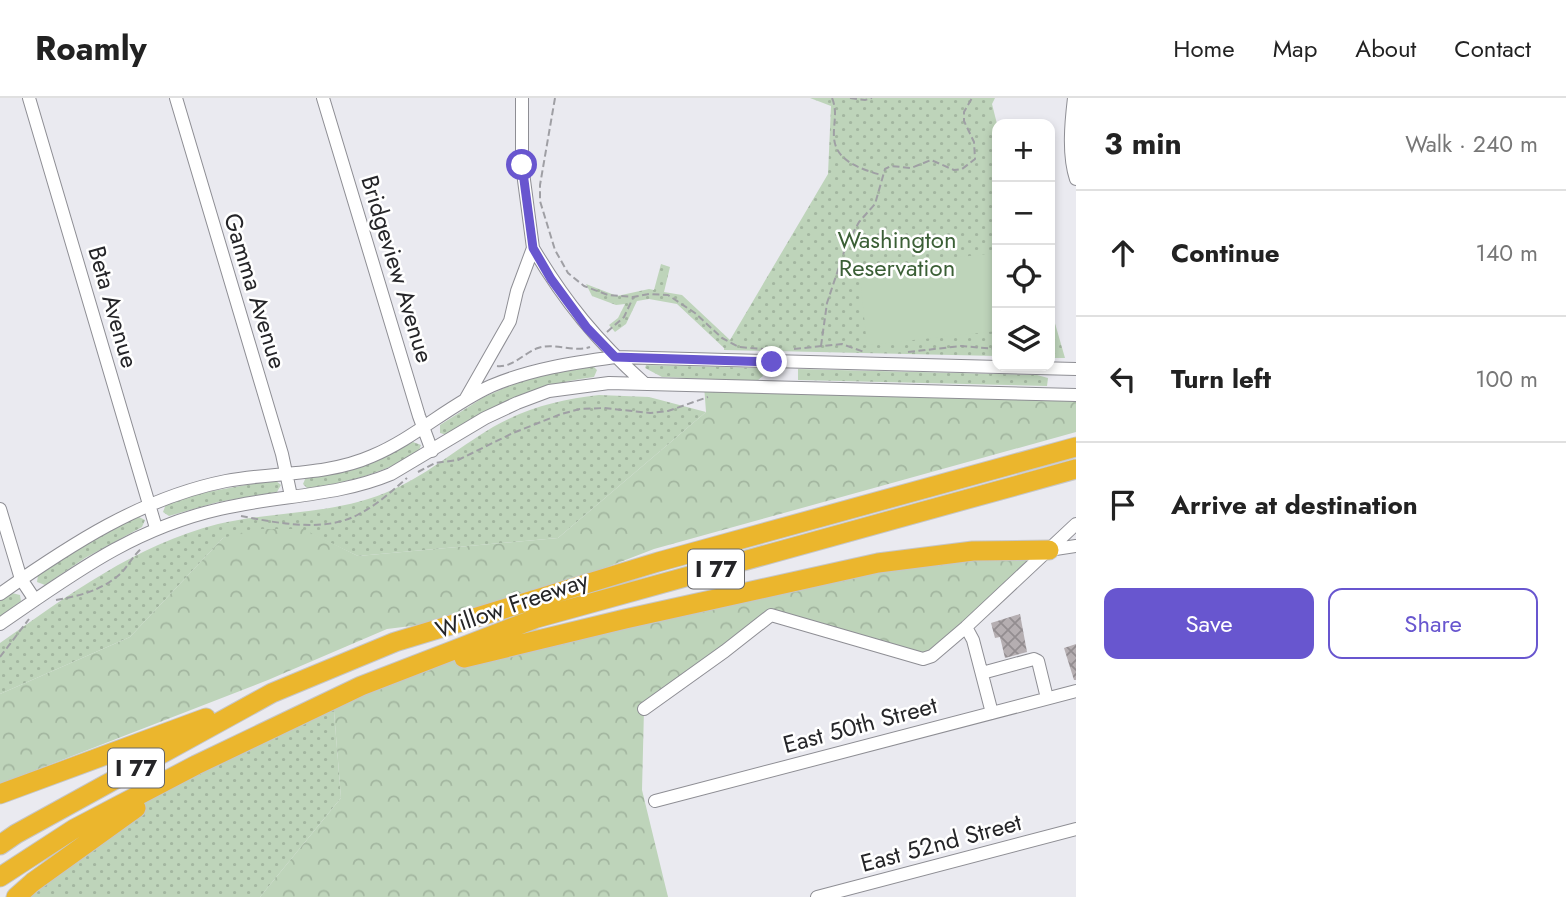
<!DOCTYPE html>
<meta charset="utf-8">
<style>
:root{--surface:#fff;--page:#f6f6f6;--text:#222;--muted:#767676;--line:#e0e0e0;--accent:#6856cf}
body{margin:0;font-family:Jost,sans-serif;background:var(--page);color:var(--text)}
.controls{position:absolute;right:21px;top:21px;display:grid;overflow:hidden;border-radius:14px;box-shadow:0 4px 10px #0003}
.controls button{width:63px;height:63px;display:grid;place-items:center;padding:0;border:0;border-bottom:2px solid var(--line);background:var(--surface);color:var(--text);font:35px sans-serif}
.stop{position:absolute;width:21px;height:21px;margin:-16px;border:5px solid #6856cf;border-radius:50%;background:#fff}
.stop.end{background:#6856cf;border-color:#fff;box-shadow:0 2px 7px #0008}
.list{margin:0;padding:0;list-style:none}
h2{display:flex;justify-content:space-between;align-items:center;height:91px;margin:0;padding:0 28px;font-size:30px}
h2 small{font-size:23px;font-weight:400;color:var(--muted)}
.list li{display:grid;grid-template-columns:46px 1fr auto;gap:21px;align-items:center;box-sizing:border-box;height:126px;padding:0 28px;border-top:2px solid var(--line)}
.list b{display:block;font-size:26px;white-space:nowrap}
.list em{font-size:23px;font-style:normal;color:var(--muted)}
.actions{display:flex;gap:14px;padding:21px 28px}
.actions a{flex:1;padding:16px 0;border:2px solid var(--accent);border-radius:14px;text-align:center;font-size:24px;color:var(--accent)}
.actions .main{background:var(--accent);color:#fff}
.icon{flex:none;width:38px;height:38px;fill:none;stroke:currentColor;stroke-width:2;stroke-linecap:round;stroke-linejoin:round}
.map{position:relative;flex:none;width:1076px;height:799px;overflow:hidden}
header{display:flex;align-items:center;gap:42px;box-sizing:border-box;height:98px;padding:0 35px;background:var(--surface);border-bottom:2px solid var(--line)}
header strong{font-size:33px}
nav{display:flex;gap:38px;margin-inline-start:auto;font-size:24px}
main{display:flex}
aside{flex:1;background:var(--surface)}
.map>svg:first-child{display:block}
.grass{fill:url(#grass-dots)}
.forest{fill:url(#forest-crowns)}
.pitch{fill:#bed4ba}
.building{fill:url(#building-cross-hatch)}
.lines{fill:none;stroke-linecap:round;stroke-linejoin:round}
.minor-casing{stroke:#8e8e94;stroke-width:14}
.highway-casing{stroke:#c6c6c7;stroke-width:21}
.path{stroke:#9f9fa4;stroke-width:2;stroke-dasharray:7 3.5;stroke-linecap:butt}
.minor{stroke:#fff;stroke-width:12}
.highway{stroke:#ebb62d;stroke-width:19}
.route{stroke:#6856cf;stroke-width:9}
.labels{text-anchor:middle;stroke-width:5;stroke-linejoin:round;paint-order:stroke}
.shield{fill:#fff;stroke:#666668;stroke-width:2}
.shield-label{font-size:23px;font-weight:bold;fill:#252528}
.park-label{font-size:24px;fill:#3b5f36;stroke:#fff}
.street-label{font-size:24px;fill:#252528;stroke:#fff}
</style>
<header>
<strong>Roamly</strong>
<nav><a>Home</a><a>Map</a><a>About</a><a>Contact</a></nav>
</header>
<main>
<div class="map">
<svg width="1076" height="799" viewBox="0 0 1076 799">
<defs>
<pattern id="grass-dots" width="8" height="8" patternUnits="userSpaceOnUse" patternTransform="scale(1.75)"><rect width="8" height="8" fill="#bed4ba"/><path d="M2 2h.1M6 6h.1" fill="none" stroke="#a3b6a0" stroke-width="1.8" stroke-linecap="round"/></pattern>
<pattern id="forest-crowns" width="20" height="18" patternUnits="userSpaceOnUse" patternTransform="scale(1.75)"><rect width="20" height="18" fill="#bed4ba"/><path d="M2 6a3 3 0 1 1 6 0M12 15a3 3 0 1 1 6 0" fill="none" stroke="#a3b6a0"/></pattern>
<pattern id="building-cross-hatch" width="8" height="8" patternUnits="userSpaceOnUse" patternTransform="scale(1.75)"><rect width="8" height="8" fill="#b5aeb1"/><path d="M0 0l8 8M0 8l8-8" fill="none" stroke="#938d90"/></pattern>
</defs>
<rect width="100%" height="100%" fill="#eaeaf0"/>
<path class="grass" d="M810,0H995L992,6L997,26V258L724,252V250L677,206L649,201L637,203L626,226L615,234L609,227L618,220L625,206L616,207L592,198L586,186L617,198L649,191L654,192L661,166L670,169L664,194L682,197L730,242L828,76L831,8Z
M1050,208L1065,260H1050Z
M592,267L597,272L594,279C536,286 496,308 447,337L440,335V327L484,299L519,284L539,277Z
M646,267L760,270L763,278L757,283L662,279L645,270Z
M798,271L1037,277L1048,280L1047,288L798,282Z
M599,297L649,299L706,314L558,440L358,458L303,432L223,440L130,539L0,596V545C69,497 135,447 218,426C273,413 331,417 385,395C425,379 456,351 493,329C526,310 562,301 599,297Z
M413,344L421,347L418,355C383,375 348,384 308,391L303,386L306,379C346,372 377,363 413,344Z
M275,382L281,387L277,394L218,404L169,418L163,414L166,406L201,395Z
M137,418L145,422L142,429L85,460L45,487L37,484L38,477L89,443Z
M12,495L20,497L21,503L0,519V503Z
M333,601L341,700L260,799H16L33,784L196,667Z"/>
<path class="forest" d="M704,287L1076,297V334L654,451L475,520L387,531L268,582L0,686V596L130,539L223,440L255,431H303L358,458L558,440L706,314Z
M1049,452L932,558L777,519L644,611L642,692L668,799H260L341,700L333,601L361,588L480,555L878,465Z"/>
<path class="pitch" d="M997,155V233L867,247L859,170Z"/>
<path class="building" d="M1020,516L1027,554L1005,560L1000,539L995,540L991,525Z
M1076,546V582H1074L1064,550Z"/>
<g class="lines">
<g class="minor-casing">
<path id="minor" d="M29,0L156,430
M176,0L282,356L291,398
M323,0L419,318L432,353
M1074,0C1071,25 1068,57 1076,81
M533,150C565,204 597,243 644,285
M465,302L510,223L517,193L533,150L522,67V0
M0,411L21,481L35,502
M1049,452L1076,448
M0,496C70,447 141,400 226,383C274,374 327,378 372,358C415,340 449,307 491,288C531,271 572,265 615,259L1076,271
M0,526C73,476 132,431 220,411C277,397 336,399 391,376L485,320L517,305L549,293L609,285L1076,297
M966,529L973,542L992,615
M982,575L1034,561L1038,563L1047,600
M644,611L725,553L771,517L923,561L932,558L966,529L1076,426
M655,703L1076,593
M817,799L1076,731"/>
</g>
<g class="highway-casing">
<path id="highway" d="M464,560L625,521L878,465L973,453L1049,452
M0,696L206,620
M0,747L16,736L272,595L395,544L658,464L1076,349
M0,779L74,731L196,667L361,588L537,520L1076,371
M16,799L33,784L136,710"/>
</g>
<path class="path" d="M555,0L540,87V103L555,152L568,175L584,188L608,197L633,199L649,196L668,197L695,215L722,240L739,249L764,251
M832,0C838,14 833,26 834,40C836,64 862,71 881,77
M850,0L865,2L872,0
M607,234L624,219L633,200
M821,248L827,205L846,148L859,124L875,106L885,71L891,68L911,70L931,62L954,72L962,71L975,61L974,44L964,23V14L972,0
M794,251L842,246L864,254
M908,254L961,248L997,251
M497,268C512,270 524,255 538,250C555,244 574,255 590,249
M418,374L435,365L458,362L513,335L561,316L580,311L604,310L650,315L668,313L708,299
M241,418C277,425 326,435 359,416C377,407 392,393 407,380
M56,502C79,498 100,493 119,477C127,470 132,459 141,451
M0,559L29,521"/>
<use href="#minor" class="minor"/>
<use href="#highway" class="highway"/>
</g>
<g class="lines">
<path class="route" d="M522,67L533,150L551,181L587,230L615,259L772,264"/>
</g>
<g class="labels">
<g class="shield">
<rect x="688" y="451.5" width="56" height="39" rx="5"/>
<rect x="108" y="650.5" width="56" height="39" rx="5"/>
</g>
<g class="shield-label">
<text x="716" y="479">I 77</text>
<text x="136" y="678">I 77</text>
</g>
<g class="park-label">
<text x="897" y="150">Washington<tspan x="897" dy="28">Reservation</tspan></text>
</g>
<g class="street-label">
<text transform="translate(397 171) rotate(73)" y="8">Bridgeview Avenue</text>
<text transform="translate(255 193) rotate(73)" y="8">Gamma Avenue</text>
<text transform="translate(113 209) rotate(74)" y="8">Beta Avenue</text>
<text transform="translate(512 507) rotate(-19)" y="8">Willow Freeway</text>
<text transform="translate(860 627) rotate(-15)" y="8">East 50th Street</text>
<text transform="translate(941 745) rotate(-15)" y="8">East 52nd Street</text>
</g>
</g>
</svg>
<div class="controls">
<button>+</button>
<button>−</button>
<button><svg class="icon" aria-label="locate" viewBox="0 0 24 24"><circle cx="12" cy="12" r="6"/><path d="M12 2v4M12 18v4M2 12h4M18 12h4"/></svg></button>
<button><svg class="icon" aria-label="layers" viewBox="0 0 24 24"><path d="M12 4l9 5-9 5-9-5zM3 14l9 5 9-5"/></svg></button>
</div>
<div class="stop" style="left:522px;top:67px"></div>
<div class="stop end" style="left:772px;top:264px"></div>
</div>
<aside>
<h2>3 min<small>Walk · 240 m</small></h2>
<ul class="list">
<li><svg class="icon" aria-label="ahead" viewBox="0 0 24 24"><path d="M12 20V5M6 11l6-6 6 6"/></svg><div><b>Continue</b></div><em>140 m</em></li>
<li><svg class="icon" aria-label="left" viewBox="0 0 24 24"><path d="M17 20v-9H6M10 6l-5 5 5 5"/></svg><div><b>Turn left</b></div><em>100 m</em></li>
<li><svg class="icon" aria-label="arrive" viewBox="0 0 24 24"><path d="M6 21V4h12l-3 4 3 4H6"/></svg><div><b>Arrive at destination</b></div></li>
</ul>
<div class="actions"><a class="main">Save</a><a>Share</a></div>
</aside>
</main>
